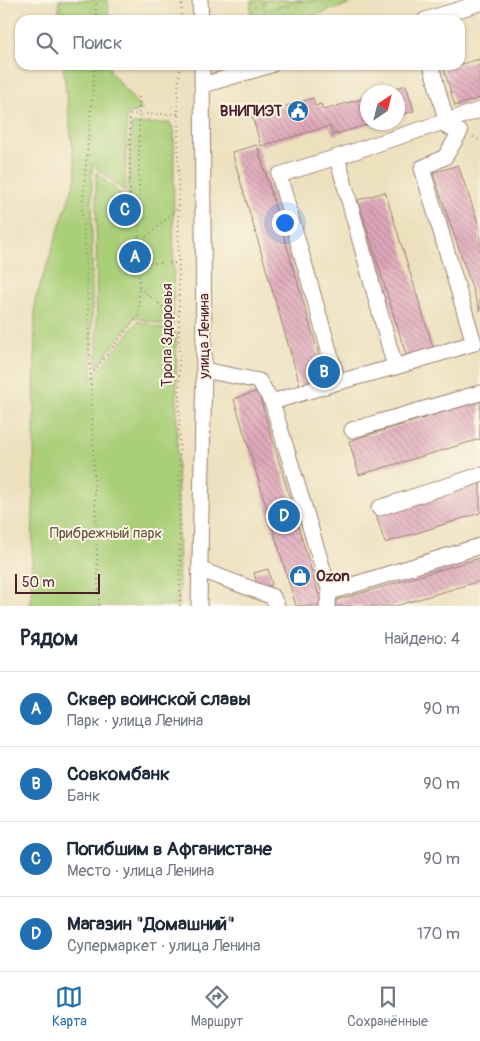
<!DOCTYPE html>
<html lang="ru">
<meta charset="utf-8">
<style>
:root{--surface:#fff;--page:#f2f2f3;--text:#1f2937;--muted:#747a83;--line:#e0e1e3;--accent:#1f6fb2}
body{margin:0;font-family:Pangolin,sans-serif;background:var(--page);color:var(--text)}
.compass{position:absolute;left:360px;top:85px;width:45px;height:45px;border-radius:50%;background:var(--surface);box-shadow:0 1px 4px #0004;rotate:35deg}
.scale{position:absolute;left:15px;bottom:12px;width:85px;box-sizing:border-box;padding-left:5px;border:2px solid #4a1f2b;border-top:0;font-size:14px;line-height:18px;white-space:nowrap;color:#4a1f2b;-webkit-text-stroke:4px #fcf5e5;paint-order:stroke}
.you{position:absolute;left:284px;top:222px;width:18px;height:18px;margin:-12px;border:4px solid #fff;border-radius:50%;background:#1a73e8;box-shadow:0 0 0 8px #1a73e833}
.badge{display:grid;place-items:center;width:32px;height:32px;border-radius:50%;background:var(--accent);color:#fff;font-size:16px;font-weight:700}
.pin{position:absolute;translate:-50% -50%;border:2px solid #fff;box-shadow:0 1px 5px #0006}
.list{margin:0;padding:0;list-style:none}
h2{display:flex;justify-content:space-between;align-items:center;height:65px;margin:0;padding:0 20px;font-size:21px}
h2 small{font-size:16px;font-weight:400;color:var(--muted)}
.list li{display:grid;grid-template-columns:32px 1fr auto;gap:15px;align-items:center;box-sizing:border-box;height:75px;padding:0 20px;border-top:1px solid var(--line)}
.list b{display:block;font-size:19px;white-space:nowrap}
.list p{margin:0;font-size:16px;white-space:nowrap;color:var(--muted)}
.list em{font-size:16px;font-style:normal;color:var(--muted)}
.icon{flex:none;width:28px;height:28px;fill:none;stroke:currentColor;stroke-width:2;stroke-linecap:round;stroke-linejoin:round}
.map{position:relative;flex:none;width:480px;height:606px;overflow:hidden}
.search{position:absolute;background:var(--surface);box-shadow:0 1px 4px #0004;left:15px;right:15px;top:15px;height:55px;display:flex;align-items:center;gap:12px;box-sizing:border-box;padding:0 18px;border-radius:15px;color:var(--muted);font-size:19px}
.sheet{height:365px;background:var(--surface)}
nav{display:flex;justify-content:space-around;align-items:center;box-sizing:border-box;height:70px;border-top:1px solid var(--line);background:var(--surface);font-size:14px;color:var(--muted)}
nav a{display:grid;justify-items:center;gap:2px}
nav .on{color:var(--accent)}
.map>svg:first-child{display:block}
.grass{fill:url(#grass-dots);stroke:#7a7752}
.green{fill:#aacf79;stroke:#7a7752}
.building{fill:url(#building-back-hatch)}
.lines{fill:none;stroke-linecap:round;stroke-linejoin:round}
.minor-casing{stroke:#9b8074;stroke-width:17}
.path{stroke:#9b8074;stroke-width:2;stroke-dasharray:1 4;stroke-linecap:butt}
.minor{stroke:#fff;stroke-width:15}
.labels{text-anchor:middle;stroke-width:4;stroke-linejoin:round;paint-order:stroke}
.poi-label{font-size:15px;font-weight:bold;fill:#4a1f2b;stroke:#fcf5e5;text-anchor:end}
.street-label{font-size:15px;fill:#4a1f2b;stroke:#fcf5e5}
.park-label{font-size:15px;fill:#675442;stroke:#fcf5e5}
</style>
<div class="map">
<svg width="480" height="606" viewBox="0 0 480 606">
<defs>
<pattern id="grass-dots" width="8" height="8" patternUnits="userSpaceOnUse" patternTransform="scale(1.25)"><rect width="8" height="8" fill="#aacf79"/><path d="M2 2h.1M6 6h.1" fill="none" stroke="#94b169" stroke-width="1.8" stroke-linecap="round"/></pattern>
<pattern id="building-back-hatch" width="6" height="6" patternUnits="userSpaceOnUse" patternTransform="scale(1.25)"><rect width="6" height="6" fill="#dea6ba"/><path d="M-1 5l2 2M0 0l6 6M5-1l2 2" fill="none" stroke="#b68797"/></pattern>
</defs>
<rect width="100%" height="100%" fill="#fcf5e5"/>
<filter id="ink" filterUnits="userSpaceOnUse"><feTurbulence type="fractalNoise" baseFrequency=".02" numOctaves="2"/><feDisplacementMap in="SourceGraphic" scale="10" xChannelSelector="R" yChannelSelector="G"/><feConvolveMatrix kernelMatrix="1 2 1 2 8 2 1 2 1" color-interpolation-filters="sRGB"/></filter>
<filter id="wash" filterUnits="userSpaceOnUse"><feTurbulence type="fractalNoise" baseFrequency=".0096" numOctaves="4" result="noise"/><feDisplacementMap in="SourceGraphic" scale="20" xChannelSelector="R" yChannelSelector="G"/><feGaussianBlur stdDeviation="1.12" result="paint"/><feColorMatrix in="noise" values="0 0 0 0 0 0 0 0 0 0 0 0 0 0 0 0 0 1.4 0 .05"/><feComposite in="paint" operator="in"/></filter>
<g filter="url(#wash)">
<rect width="100%" height="100%" fill="#ece0bd"/>
<path class="grass" d="M251,0H349L350,4L299,20H250Z"/>
<path class="green" d="M59,0H108L109,20H59Z
M264,0H303L264,11Z
M63,65H109L110,71L142,110L127,114L125,192L92,164V379L138,321L176,333L179,606H31L34,463L35,301L76,177Z
M170,123L174,130L173,328L135,317L97,367L96,172L124,197L128,196L131,124Z"/>
<g id="blocks">
<path class="building" d="M480,59V98L455,106L444,69Z
M406,85L414,111L398,116V92H383Z
M368,97V122L373,123L333,135L330,126L261,146L252,116L313,98L315,106L321,104L323,110Z
M257,145L324,372L300,385L232,152Z
M458,165L480,228V311L433,173Z
M385,192L434,350L407,358L358,200Z
M258,391L322,606H296L234,399Z
M480,401V439L359,475L349,441Z
M480,481V513L385,543L376,515Z
M480,558V581L395,606H332L331,602Z
M268,569L272,585L258,588L254,573Z"/>
</g>
</g>
<g filter="url(#ink)">
<use href="#blocks" fill-opacity="0" stroke="#9b8074" stroke-width="1"/>
<g class="lines">
<g class="minor-casing">
<path id="minor" d="M200,0L201,20
M425,20L480,3
M203,85L271,65
M337,157L395,367L338,382
M395,367L474,343L422,168L445,157L460,132L448,127L431,65
M204,370L259,381L272,402L338,382L279,175L337,157L480,110
M272,402L330,592L327,606
M352,430L480,393
M379,508L480,475
M199,569L273,597L277,606
M330,592L480,546
M199,606L204,370L202,65"/>
</g>
<path class="path" d="M96,20V0
M181,20L182,0
M95,65L82,210L86,259L99,606
M180,65L178,92L180,606
M473,137L480,140
M139,215L130,216V115L139,114V93
M139,244L179,207
M139,263H178
M139,287L177,319
M91,375L139,314V114H178"/>
<use href="#minor" class="minor"/>
</g>
</g>
<defs>
<g id="civic-disc" transform="scale(1.125)"><circle r="9.5" fill="#1f6fb2" stroke="#fcf5e5"/><path d="M-.6-6.5H3V-4.5H.6V-3L4-1V1h2V6H-6V1h2V-1L-.6-3ZM-1.2 2.5V6h2.4V2.5Z" fill="#fff"/></g>
<g id="shop-disc" transform="scale(1.125)"><circle r="9.5" fill="#1f6fb2" stroke="#fcf5e5"/><path d="M-5-2.5h2.3a2.7 3.5 0 0 1 5.4 0H5L5.5 6h-11ZM-1.5-2.5h3a1.5 2.3 0 0 0-3 0Z" fill="#fff"/></g>
</defs>
<g fill-rule="evenodd">
<use href="#civic-disc" x="298" y="111"/>
<use href="#shop-disc" x="300" y="576"/>
</g>
<g class="labels">
<g class="poi-label">
<text x="282" y="116">ВНИПИЭТ</text>
<text x="316" y="581" text-anchor="start">Ozon</text>
</g>
<g class="street-label">
<text transform="translate(167 335) rotate(-90)" y="5">Тропа Здоровья</text>
<text transform="translate(204 336) rotate(-90)" y="5">улица Ленина</text>
</g>
<g class="park-label">
<text x="106" y="538">Прибрежный парк</text>
</g>
</g>
</svg>
<svg class="compass" viewBox="-18 -18 36 36"><path d="M0-13l5 13h-10z" fill="#e53935"/><path d="M0 13l5-13h-10z" fill="#747a83"/></svg>
<div class="scale">50 m</div>
<div class="you"></div>
<div class="pin badge" style="left:135px;top:257px">A</div>
<div class="pin badge" style="left:324px;top:372px">B</div>
<div class="pin badge" style="left:125px;top:210px">C</div>
<div class="pin badge" style="left:284px;top:516px">D</div>
<div class="search"><svg class="icon" aria-label="search" viewBox="0 0 24 24"><circle cx="10" cy="10" r="6"/><path d="M15 15l6 6"/></svg>Поиск</div>
</div>
<section class="sheet">
<h2>Рядом<small>Найдено: 4</small></h2>
<ul class="list">
<li><span class="badge">A</span><div><b>Сквер воинской славы</b><p>Парк · улица Ленина</p></div><em>90 m</em></li>
<li><span class="badge">B</span><div><b>Совкомбанк</b><p>Банк</p></div><em>90 m</em></li>
<li><span class="badge">C</span><div><b>Погибшим в Афганистане</b><p>Место · улица Ленина</p></div><em>90 m</em></li>
<li><span class="badge">D</span><div><b>Магазин &quot;Домашний&quot;</b><p>Супермаркет · улица Ленина</p></div><em>170 m</em></li>
</ul>
</section>
<nav>
<a class="on"><svg class="icon" aria-label="map" viewBox="0 0 24 24"><path d="M3 6l6-2 6 2 6-2v14l-6 2-6-2-6 2zM9 4v14M15 6v14"/></svg>Карта</a>
<a><svg class="icon" aria-label="directions" viewBox="0 0 24 24"><path d="M12 3l9 9-9 9-9-9zM9 14v-3h6M13 9l2 2-2 2"/></svg>Маршрут</a>
<a><svg class="icon" aria-label="saved" viewBox="0 0 24 24"><path d="M7 4h10v16l-5-4-5 4z"/></svg>Сохранённые</a>
</nav>
